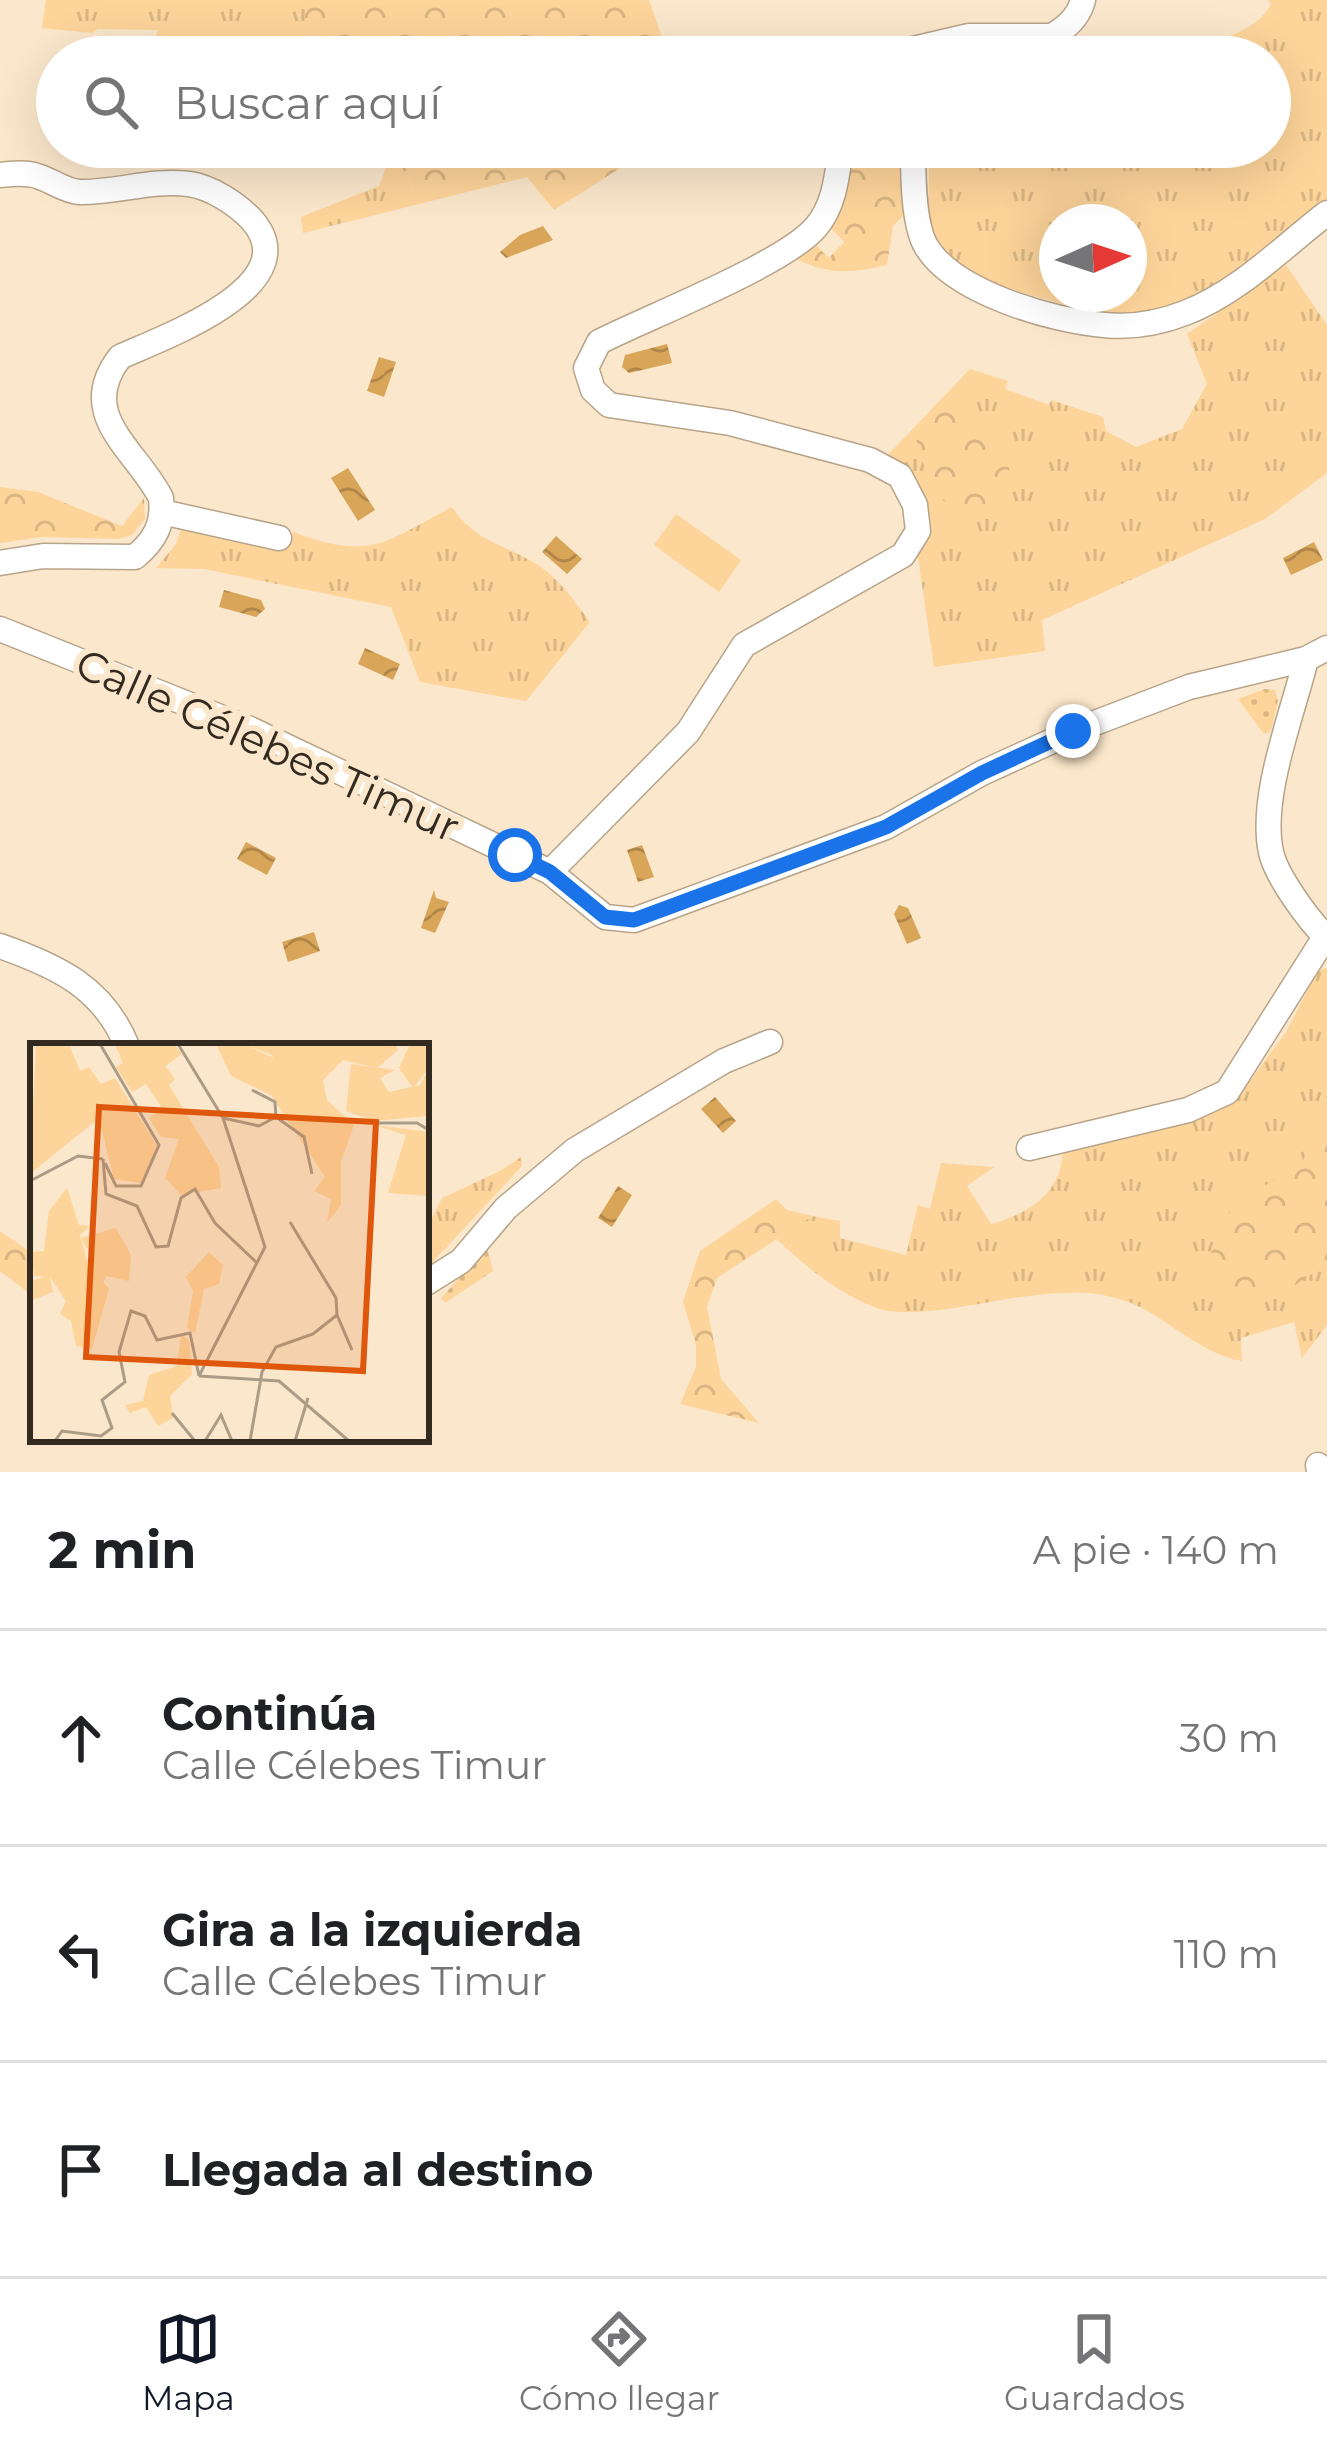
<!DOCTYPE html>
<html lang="es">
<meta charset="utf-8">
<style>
:root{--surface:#fff;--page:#f6f6f6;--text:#202124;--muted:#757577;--line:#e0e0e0;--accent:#111827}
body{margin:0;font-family:Montserrat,sans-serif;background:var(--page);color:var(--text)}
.compass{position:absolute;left:1039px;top:204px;width:108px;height:108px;border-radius:50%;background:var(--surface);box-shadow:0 12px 48px #0002;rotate:87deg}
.stop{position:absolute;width:36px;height:36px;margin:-27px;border:9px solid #1a73e8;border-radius:50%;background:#fff}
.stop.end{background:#1a73e8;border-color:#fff;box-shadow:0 3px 12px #0008}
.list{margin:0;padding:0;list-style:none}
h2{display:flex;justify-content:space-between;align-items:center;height:156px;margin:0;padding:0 48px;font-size:51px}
h2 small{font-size:39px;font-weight:400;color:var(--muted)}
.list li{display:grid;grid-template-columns:78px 1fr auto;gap:36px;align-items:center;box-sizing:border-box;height:216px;padding:0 48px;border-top:3px solid var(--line)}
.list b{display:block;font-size:45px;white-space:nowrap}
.list p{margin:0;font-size:39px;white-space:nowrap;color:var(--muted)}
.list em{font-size:39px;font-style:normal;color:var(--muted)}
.icon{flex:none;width:66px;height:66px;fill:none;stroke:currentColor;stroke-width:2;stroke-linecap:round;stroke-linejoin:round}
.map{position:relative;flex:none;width:1327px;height:1472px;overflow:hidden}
.search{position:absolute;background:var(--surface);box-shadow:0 12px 48px #0002;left:36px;right:36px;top:36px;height:132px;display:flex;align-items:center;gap:30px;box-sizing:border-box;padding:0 42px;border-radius:66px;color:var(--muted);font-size:45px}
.sheet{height:804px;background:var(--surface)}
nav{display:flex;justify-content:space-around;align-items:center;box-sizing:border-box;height:168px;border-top:3px solid var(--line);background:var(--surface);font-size:33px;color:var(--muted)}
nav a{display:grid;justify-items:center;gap:6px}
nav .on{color:var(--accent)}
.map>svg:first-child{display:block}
.grass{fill:url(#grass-tufts);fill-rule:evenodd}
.forest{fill:url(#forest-crowns)}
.garden{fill:url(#garden-dots)}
.pitch{fill:#fdd49a}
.water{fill:url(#water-waves)}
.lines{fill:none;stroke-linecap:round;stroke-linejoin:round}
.minor-casing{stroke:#b7a489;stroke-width:27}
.minor{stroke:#fff;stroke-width:24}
.route{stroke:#1a73e8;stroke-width:15}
.labels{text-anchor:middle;stroke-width:12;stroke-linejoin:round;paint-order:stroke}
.street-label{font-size:42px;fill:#332b20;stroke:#fbe7cb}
.inset-road{fill:none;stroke:#ab9c87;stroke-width:3}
.view{fill:#df570d;fill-opacity:0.15;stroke:#df570d;stroke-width:6}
.inset-edge{fill:none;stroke:#332b20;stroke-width:6}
</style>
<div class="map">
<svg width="1327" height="1472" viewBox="0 0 1327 1472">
<defs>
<pattern id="grass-tufts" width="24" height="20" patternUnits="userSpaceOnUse" patternTransform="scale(3)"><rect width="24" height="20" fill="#fdd49a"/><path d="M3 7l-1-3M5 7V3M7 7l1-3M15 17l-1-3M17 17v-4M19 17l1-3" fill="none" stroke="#d9b684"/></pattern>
<pattern id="forest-crowns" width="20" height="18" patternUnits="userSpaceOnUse" patternTransform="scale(3)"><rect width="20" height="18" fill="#fdd49a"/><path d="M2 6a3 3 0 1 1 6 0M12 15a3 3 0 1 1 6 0" fill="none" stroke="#d9b684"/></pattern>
<pattern id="garden-dots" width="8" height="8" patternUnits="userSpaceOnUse" patternTransform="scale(3)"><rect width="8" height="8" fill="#fdd49a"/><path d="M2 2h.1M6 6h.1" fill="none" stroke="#d9b684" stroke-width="1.8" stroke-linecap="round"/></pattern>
<pattern id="water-waves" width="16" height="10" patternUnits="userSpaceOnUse" patternTransform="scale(3)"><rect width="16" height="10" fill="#d8a559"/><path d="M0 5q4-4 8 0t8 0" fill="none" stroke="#b08749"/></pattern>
</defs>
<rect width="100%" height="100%" fill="#fbe7cb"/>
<path class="grass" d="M46,0H306L305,33L358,55L400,57H148L158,30L98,29L92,33L42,28Z
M1268,0H1327V201C1280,237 1197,309 1138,317C1110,320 982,284 959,268C951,263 939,248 936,239C925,213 930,175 929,147H1270V57H1041C1048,54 1059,47 1067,46C1082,44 1099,52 1114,52C1156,53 1250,47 1271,4ZM1057,222H1129V294H1057Z
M394,147H402L415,205L303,233L301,217L379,186Z
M1286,265L1327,325V473L1265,519L1042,620L1045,651L934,667L917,551L924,534L885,458L970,369L1008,381L1005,389L1049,405L1051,400L1103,417L1106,431L1136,447L1182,429L1207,384L1187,334Z
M452,507C477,544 504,543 538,565C560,580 574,600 590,622L526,701L420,682L391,607L204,569L156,568L176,544L182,526L287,544L293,532C370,561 384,543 452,507Z
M1327,968V1325L1302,1358L1294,1322L1241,1338L1242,1361C1194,1353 1161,1308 1112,1297C1082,1289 1050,1293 1020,1297C982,1302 909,1321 874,1307C837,1292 804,1266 777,1239L812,1216L840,1221V1238L906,1255L918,1205L930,1209L941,1163L994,1167L967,1186L991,1224C1031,1213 1062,1192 1063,1149L1220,1107L1247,1085L1286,1032L1318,970Z
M521,1157L522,1166L426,1269V1230L442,1198L500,1171Z"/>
<path class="forest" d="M306,0H649L669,57L358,55L304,33Z
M402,147H631L625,165L554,210L527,177L415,205Z
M852,147H900L904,215L893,226L887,265C847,274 827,275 791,256L812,241L829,258L844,242L828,225Z
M939,402L981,421L1010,452L1008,489L985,519C927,502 930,483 913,429Z
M0,487L38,492L122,526L144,498L145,519L132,535L118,539L41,537L0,543Z
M1327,1095V1264L1277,1297L1205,1278L1218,1226L1238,1203L1303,1161Z
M776,1199L787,1210L812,1216L717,1278L707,1307L721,1379L759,1423L680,1404L696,1367V1345L683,1302L700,1251Z
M0,1231L33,1254V1296L0,1271Z"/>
<path class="garden" d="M1265,689L1275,690L1278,700L1271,731L1264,734L1238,699Z
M487,1248L493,1271L445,1303L441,1298Z"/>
<path class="pitch" d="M676,514L741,560L719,592L654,545Z"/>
<path class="water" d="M543,226L553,240L506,258L500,252L520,235Z
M667,344L672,363L629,373L622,367L625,355Z
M379,357L396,362L384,397L367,391Z
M348,468L375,510L358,521L331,478Z
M556,536L582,559L567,574L542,552Z
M1314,542L1323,560L1291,575L1283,558Z
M224,590L261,600L265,609L256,617L219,607Z
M365,648L400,664L393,680L358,664Z
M246,842L276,858L267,875L237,859Z
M642,845L654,877L638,882L627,850Z
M434,890L436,898L449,902L435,933L421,928Z
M899,905L908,908L921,938L907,944L894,914Z
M314,932L320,951L288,962L282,942Z
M715,1097L736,1121L723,1133L701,1109Z
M618,1186L632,1195L612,1227L598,1218Z"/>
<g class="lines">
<g class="minor-casing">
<path id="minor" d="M879,57L969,36H1053
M999,57C1030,44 1074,36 1083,0
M913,147C913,173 913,224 926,246C953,292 1052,321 1104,325C1132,328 1159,323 1185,313C1238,293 1283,247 1327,213
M0,175C12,174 25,172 37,176C51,180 65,191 79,192C116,193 152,179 189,184C211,187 237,204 252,220C310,286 161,338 120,357C75,415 136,449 161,498C164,525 154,541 135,557L43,556L0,563
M162,512L279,538
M0,629L250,729L550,872L605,917L634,920L886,827L982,773L1074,731L1189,687L1306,659L1327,648
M1306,659C1293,713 1259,797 1271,852C1276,876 1309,921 1327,938
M550,872L688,732L744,645L903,555L918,531L915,505L900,476L870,460L730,423L609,405L593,390L586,368L599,342C648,317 785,264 816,227C835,205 837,175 841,147
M0,946C57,966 103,987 127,1046
M1029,1148L1188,1110L1227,1092L1325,937
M426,1283L461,1261L506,1208L575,1150L724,1061L770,1042
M1318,1465L1319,1472"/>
</g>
<use href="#minor" class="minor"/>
</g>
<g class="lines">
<path class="route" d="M515,855L550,872L605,917L634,920L886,827L982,773L1073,731"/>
</g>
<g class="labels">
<g class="street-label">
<text transform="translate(268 745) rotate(24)" y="15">Calle Célebes Timur</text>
</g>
</g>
<g transform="translate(30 1043)">
<rect width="399" height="399" fill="#fbe7cb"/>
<path d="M6,1H39L50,28L59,24L71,41L85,35L127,103L111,140L84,136L69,75L0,131ZM85,1H144L152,11L135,23L145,36L139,42L189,124L191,145L151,152L135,135L149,96L131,94L119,75L132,65L116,41L102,49L86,24L93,20ZM214,1H365L368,7L347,25L313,17L293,37L297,57L324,82L311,118V162L297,180L301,156L284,148L295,134L241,52L252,49L242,12ZM380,1H399V25L383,45L369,25ZM37,145L49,182L60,183L50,192L58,221L79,246L62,306L46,303L41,278L30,271L36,258L20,234L23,249L0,258V239L15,233H4L2,209L14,208L19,168ZM179,209L193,222L189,241L174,246L165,290L157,285L163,248L156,234Z" fill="#fdd49a"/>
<path d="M186,1H214L253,20L252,49L241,52L201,33ZM321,21L365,27L350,35L359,49L390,42L399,25L397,73L344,78L316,68ZM286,54L313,86L309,100L271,73V60ZM344,82L399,89V153L358,150L376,92ZM86,185L101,212L99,238L76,233L66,257L55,255L41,244L40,232L62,214L51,195ZM151,291L159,297L162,331L140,353L143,375L128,383L116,364L100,370L95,362L113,358L119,332L147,323Z" fill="#fdd49a"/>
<path class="inset-road" d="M70,1L129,102L111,143H86L75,120M148,1L193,75L235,204L169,333M246,74L274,94L282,131M193,75L229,83L246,74L245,59L222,47M345,80H387L399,87M73,116L76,151L107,163L126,204L138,203L151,155L165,146L185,180L226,219M0,138L48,113L73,116M260,179L306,255L307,272M169,333L249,338L319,398M142,370L165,398M25,398L32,388L71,393L82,385L72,357L95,339L89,309L101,268L115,273L127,297L160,290L169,333M175,398L191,372L202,398M220,398L232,329L246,304L283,291L307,272L322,307M265,398L278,355"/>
<path class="view" d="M69,64L346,79L333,328L56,314Z"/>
<rect width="399" height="399" class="inset-edge"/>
</g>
</svg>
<svg class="compass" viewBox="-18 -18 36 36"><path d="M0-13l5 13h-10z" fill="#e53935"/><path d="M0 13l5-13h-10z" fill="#757577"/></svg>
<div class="stop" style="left:515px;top:855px"></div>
<div class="stop end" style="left:1073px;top:731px"></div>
<div class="search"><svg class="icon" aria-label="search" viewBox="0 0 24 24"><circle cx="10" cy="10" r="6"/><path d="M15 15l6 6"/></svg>Buscar aquí</div>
</div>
<section class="sheet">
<h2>2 min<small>A pie · 140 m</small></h2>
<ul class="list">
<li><svg class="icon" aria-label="ahead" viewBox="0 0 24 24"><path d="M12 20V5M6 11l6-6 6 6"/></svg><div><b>Continúa</b><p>Calle Célebes Timur</p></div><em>30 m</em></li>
<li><svg class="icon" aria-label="left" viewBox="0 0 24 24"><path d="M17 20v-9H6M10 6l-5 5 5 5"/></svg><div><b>Gira a la izquierda</b><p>Calle Célebes Timur</p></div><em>110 m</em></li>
<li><svg class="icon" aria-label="arrive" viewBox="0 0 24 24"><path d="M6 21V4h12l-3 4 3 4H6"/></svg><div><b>Llegada al destino</b></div></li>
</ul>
</section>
<nav>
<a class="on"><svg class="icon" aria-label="map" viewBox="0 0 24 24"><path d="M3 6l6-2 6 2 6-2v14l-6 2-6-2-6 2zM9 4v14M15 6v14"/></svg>Mapa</a>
<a><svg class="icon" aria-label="directions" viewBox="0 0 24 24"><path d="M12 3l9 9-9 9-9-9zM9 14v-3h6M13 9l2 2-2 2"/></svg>Cómo llegar</a>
<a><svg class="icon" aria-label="saved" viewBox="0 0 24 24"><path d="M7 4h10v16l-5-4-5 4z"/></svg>Guardados</a>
</nav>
